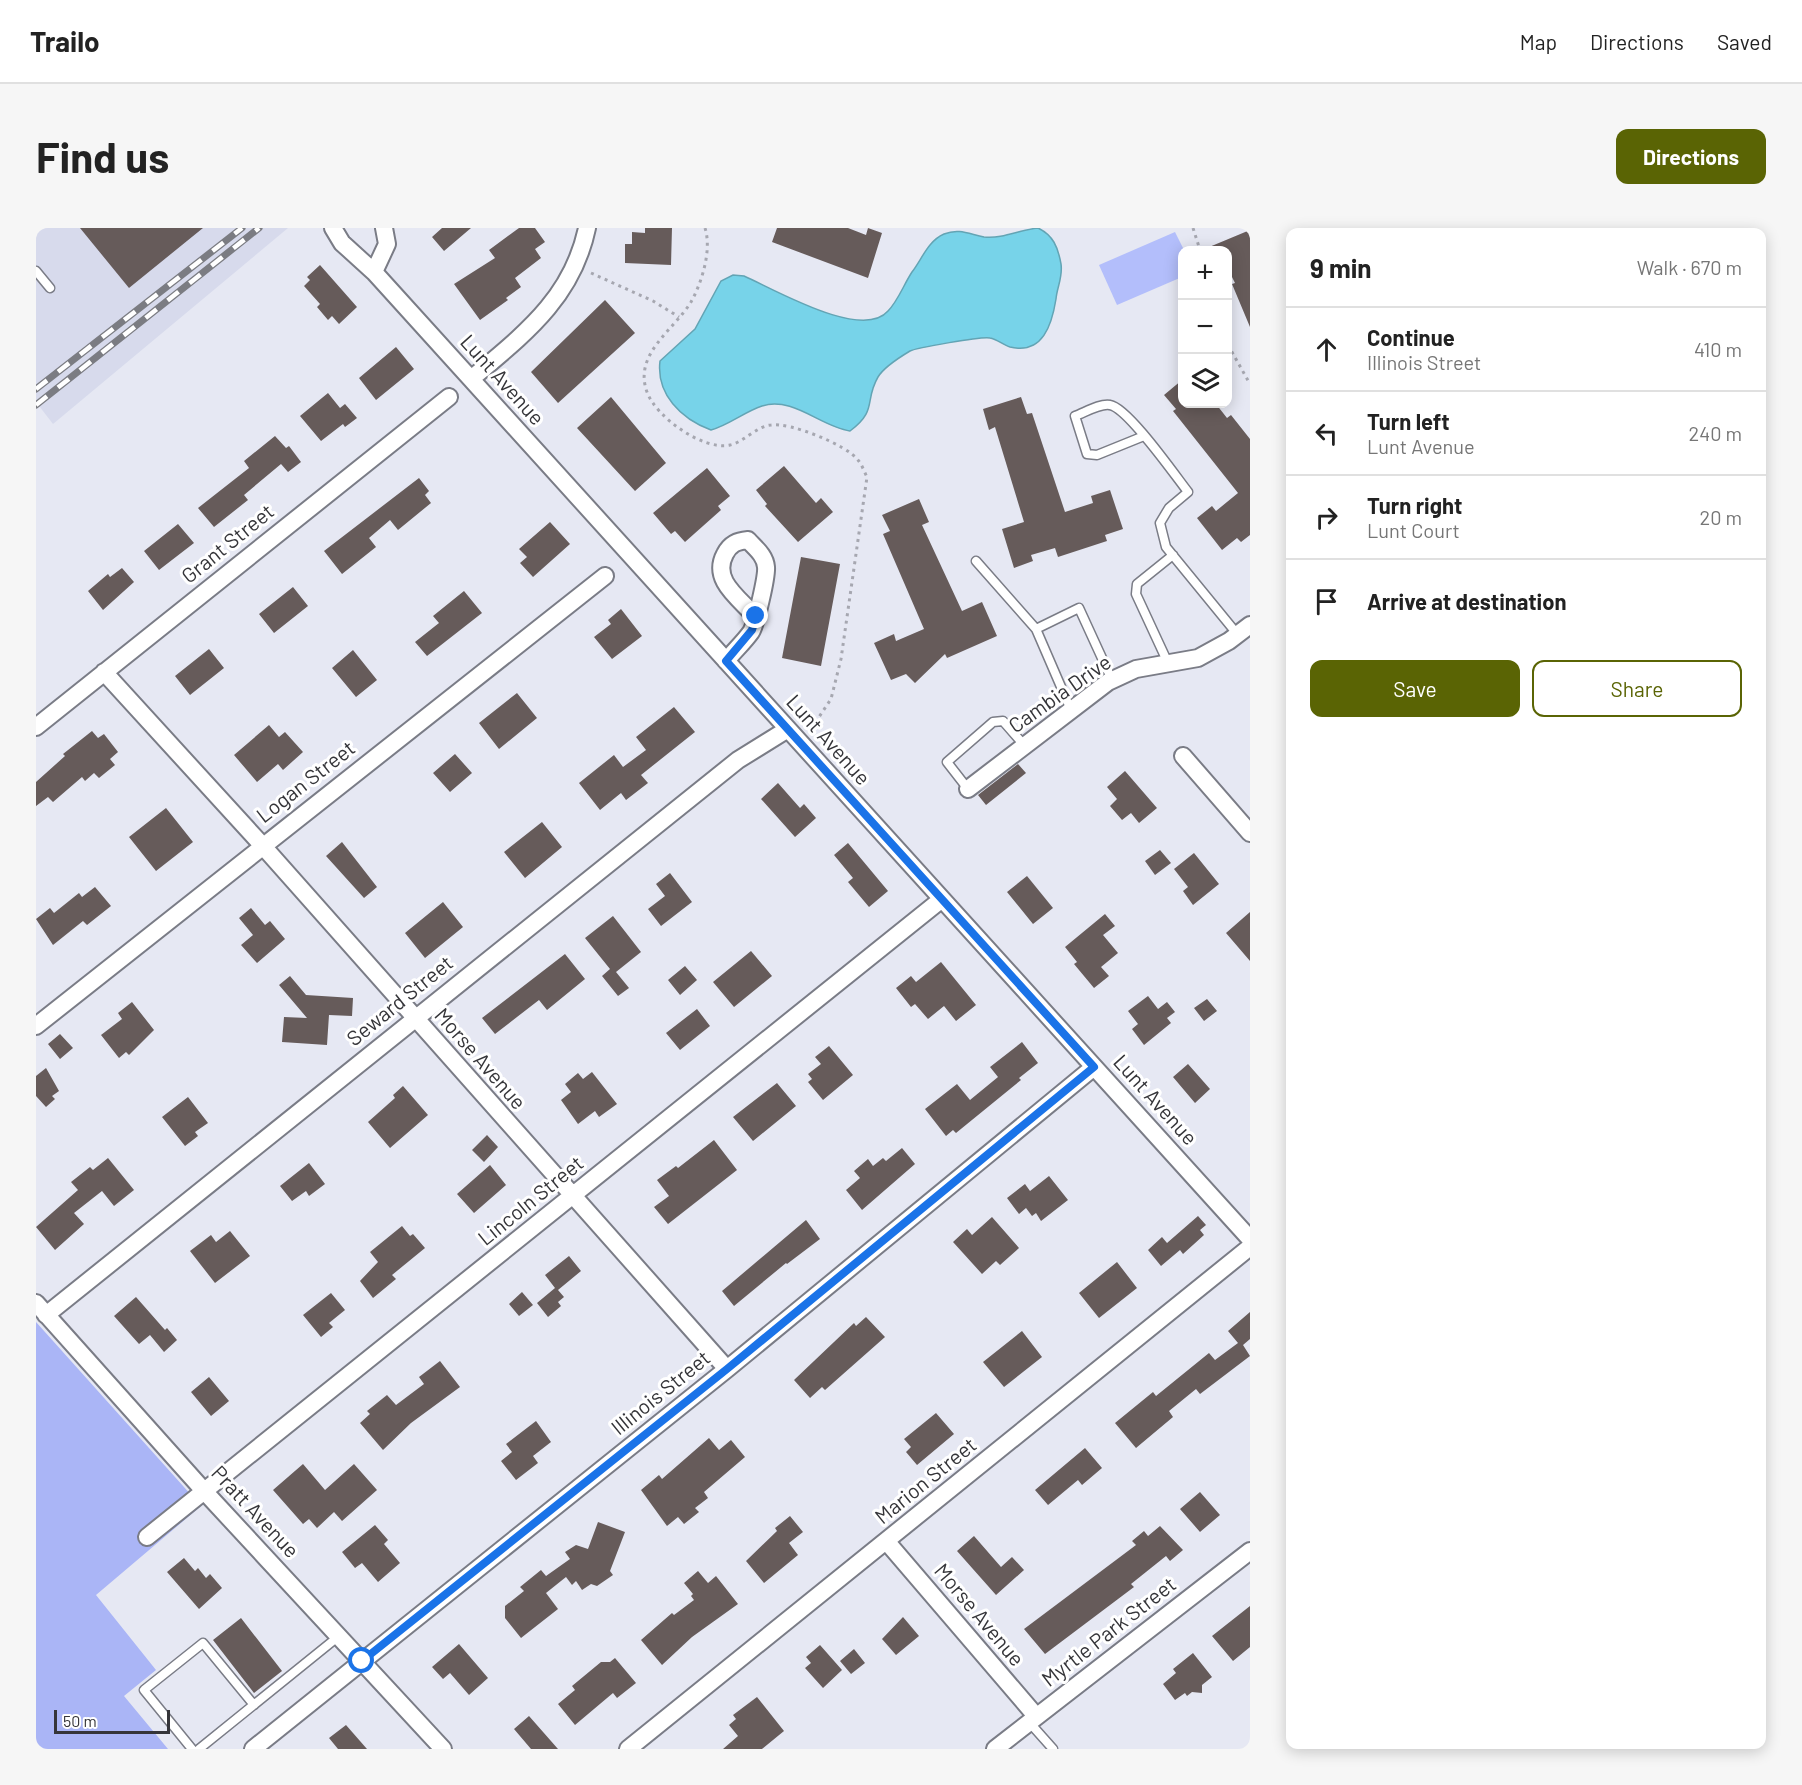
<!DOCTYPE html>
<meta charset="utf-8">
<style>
:root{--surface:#fff;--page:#f6f6f6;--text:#222;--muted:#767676;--line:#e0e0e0;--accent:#5a6404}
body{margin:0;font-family:Barlow,sans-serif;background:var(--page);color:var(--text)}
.controls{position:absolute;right:18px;top:18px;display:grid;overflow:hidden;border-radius:12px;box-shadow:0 3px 15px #0003}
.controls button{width:54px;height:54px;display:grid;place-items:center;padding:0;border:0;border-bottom:2px solid var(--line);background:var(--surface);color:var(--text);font:30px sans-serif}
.scale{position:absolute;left:18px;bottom:15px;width:116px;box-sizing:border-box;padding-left:6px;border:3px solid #353539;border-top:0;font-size:16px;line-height:21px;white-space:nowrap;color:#353539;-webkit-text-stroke:4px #fff;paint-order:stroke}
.stop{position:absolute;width:18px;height:18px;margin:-14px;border:4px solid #1a73e8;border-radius:50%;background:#fff}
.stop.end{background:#1a73e8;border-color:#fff;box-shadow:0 2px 6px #0008}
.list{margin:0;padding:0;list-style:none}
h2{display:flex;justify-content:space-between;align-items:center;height:78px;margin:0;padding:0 24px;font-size:26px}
h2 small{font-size:20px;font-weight:400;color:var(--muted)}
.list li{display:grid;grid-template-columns:39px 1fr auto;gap:18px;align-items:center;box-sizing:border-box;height:84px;padding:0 24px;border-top:2px solid var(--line)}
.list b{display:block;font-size:22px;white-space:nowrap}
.list p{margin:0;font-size:20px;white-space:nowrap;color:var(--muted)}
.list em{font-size:20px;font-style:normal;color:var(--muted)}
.actions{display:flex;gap:12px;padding:18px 24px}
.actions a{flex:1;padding:14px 0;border:2px solid var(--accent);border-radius:12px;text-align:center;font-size:21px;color:var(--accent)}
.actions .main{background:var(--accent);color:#fff}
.icon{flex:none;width:33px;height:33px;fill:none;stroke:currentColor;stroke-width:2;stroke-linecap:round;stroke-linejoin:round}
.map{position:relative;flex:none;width:1214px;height:1521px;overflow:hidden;border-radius:12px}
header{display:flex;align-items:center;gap:36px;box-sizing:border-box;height:84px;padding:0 30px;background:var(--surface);border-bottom:2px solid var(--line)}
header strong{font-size:28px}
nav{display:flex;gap:33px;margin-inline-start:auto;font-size:21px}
.intro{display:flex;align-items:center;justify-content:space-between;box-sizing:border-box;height:144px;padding:0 36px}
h1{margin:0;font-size:42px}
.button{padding:15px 27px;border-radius:12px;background:var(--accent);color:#fff;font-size:21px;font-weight:700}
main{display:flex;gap:36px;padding:0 36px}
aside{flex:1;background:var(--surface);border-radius:12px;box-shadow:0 3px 15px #0003}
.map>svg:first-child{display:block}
.built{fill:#d7daec}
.green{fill:#b3befb}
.forest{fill:#aab5f6}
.water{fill:#77d3e9;stroke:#63a4b4;stroke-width:1.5}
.building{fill:#665b5a}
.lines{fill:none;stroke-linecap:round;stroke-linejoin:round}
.service-casing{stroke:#7a7c86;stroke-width:11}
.minor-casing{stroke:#7a7c86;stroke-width:20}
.path{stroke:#a6a7b0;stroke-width:3;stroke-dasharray:3 4.5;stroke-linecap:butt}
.service{stroke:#fff;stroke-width:8}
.minor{stroke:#fff;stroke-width:16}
.rail-casing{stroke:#7b7c82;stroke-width:7}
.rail{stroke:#fff;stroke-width:4.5;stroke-dasharray:14;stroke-linecap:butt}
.route{stroke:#1a73e8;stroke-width:8}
.labels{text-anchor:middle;stroke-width:6;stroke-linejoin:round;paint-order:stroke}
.street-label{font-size:21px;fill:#353539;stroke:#fff}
</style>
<header>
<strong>Trailo</strong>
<nav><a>Map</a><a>Directions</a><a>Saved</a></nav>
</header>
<div class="intro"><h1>Find us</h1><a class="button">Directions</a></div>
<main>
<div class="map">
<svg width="1214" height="1521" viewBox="0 0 1214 1521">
<rect width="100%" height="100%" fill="#e6e8f3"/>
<path class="built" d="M0,0H252L17,196L0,174Z"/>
<path class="green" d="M1139,4L1148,22L1146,49L1081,77L1063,37Z"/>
<path class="forest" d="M0,1094L165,1278L60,1367L120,1442L88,1468L132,1521H0Z"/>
<path class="water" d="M1002,0C1017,7 1022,19 1025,36C1027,49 1021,59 1020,71C1016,96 1007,127 974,119C967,117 961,111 954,110C946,108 880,120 874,123C864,129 848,139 842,149C828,173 842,182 814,203C785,199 757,168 726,178C708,184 693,197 675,202C645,191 620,166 624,133L659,101L685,53L697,47L708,48C738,61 826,113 852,83C862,73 868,56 876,44C886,31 892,13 908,6C923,0 933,6 948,9C967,11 983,2 1002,0Z"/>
<path class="building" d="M44,0H167L93,60Z
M406,0H435L408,23L396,9Z
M483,0H499L509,14L499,21L505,30L479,50L485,59L470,70L472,72L444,92L418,56L459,30L453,22Z
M609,0H636L635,37L589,35V16H596V4L609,5Z
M741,0H812L830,7L832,0L846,5L832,50L736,14Z
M1214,2V99L1196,56L1199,55L1191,39V22H1166Z
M284,37L321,79L303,96L296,88L292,92L281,79L284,76L268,58L274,52L271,49Z
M569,72L599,105L522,175L495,144Z
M360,119L378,141L340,172L323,150Z
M1146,152V176H1180L1191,190L1195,187L1214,211V307L1205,314L1201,310L1186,322L1161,290L1176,278L1180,283L1202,265L1137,183L1140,181L1128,167Z
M292,165L304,180L309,176L321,190L309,199L307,196L285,213L264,188Z
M575,169L630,235L599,263L541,200Z
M985,169L991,186L996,185L1029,284L1057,275L1055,268L1074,262L1087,301L1069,307L1071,313L1022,329L1019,320L995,327L997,333L978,340L966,301L988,294L959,199L953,202L947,181Z
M239,208L250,220L253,218L265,234L252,244L245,236L208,267L212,272L178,299L162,280L213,240L208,233Z
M748,238L780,275L785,270L797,284L762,314L729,278L731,276L720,262Z
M671,240L694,268L682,278L685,282L649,314L639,303L635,306L617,285Z
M383,250L393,263L389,267L395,275L362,302L354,292L333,310L340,319L306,346L288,323Z
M883,271L893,294L886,297L926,383L946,374L961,408L911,430L909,426L879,455L870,446L855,452L838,415L858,406L860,413L888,401L847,306L854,303L846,287Z
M514,294L534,316L497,349L484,335L491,329L483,321Z
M142,296L158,315L123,342L108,323Z
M765,329L804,336L785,438L746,430Z
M86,340L98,354L67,382L52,363L72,346L74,349Z
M257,359L272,378L238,405L223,386Z
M428,363L446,385L391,428L379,414L403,395L397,388Z
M585,381L606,408L576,431L558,409L575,396L572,392Z
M173,421L188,440L154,467L139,448Z
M317,422L341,452L320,469L296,440Z
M481,465L501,490L463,521L443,495Z
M638,479L659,504L605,547L612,555L590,572L585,565L564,582L543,555L578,527L587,539L610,522L600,509Z
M233,497L243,509L249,504L267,524L247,542L242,536L221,554L198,527Z
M56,503L62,510L68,506L82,524L74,531L79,537L63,550L58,545L49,553L46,549L17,574L12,569L0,578V554L29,528L27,526Z
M419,526L436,545L414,564L397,545Z
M982,536L990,545L950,577L942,567Z
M1089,543L1121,580L1103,595L1095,585L1086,592L1074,578L1081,571L1071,559Z
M742,555L764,580L768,576L780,590L759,609L725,571Z
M130,580L157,614L120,643L93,609Z
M506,594L526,619L489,650L468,624Z
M306,614L341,659L328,670L290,628Z
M812,615L852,663L833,679L812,654L817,650L798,627Z
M1124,622L1135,635L1119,647L1109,633Z
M1158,625L1183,656L1157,677L1147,663L1152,659L1138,641Z
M634,645L656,674L625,698L612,681L629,668L620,656Z
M991,648L1017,680L997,696L971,664Z
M59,659L75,678L51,697L47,693L17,717L0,691L14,680L18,685L43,665L46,669Z
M407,674L427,699L389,730L369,705Z
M215,680L229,697L234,693L249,711L221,735L205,717L217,707L203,690Z
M1214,684V733L1190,705Z
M1069,686L1079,698L1067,707L1082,725L1065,739L1073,748L1058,760L1038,736L1041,734L1029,719Z
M577,688L605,724L580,744L593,760L582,768L566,748L574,741L549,710Z
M715,723L736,748L698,779L677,754Z
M529,726L549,751L511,782L503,772L459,806L446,790Z
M905,734L940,777L920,793L908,778L892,791L879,776L875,779L860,760L875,748L880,754Z
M649,738L661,752L644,767L632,752Z
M254,748L270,767L317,770L316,788L293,787L291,817L246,814L248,789L271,790L243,757Z
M1112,768L1122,781L1131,774L1139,784L1131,790L1135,795L1108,817L1096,801L1102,796L1092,783Z
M1171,771L1181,783L1168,793L1158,780Z
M96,774L118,802L93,827L90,824L83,830L65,807L86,791L82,785Z
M661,781L674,798L644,822L630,805Z
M24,806L37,820L24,831L12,816Z
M986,814L1002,835L983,850L985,852L920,905L917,902L910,908L889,881L921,856L934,872L962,849L954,839Z
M793,818L817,847L787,872L772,854L776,851L772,846L785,836L779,829Z
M1152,836L1174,861L1159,875L1137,849Z
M10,840L23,863L16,868L19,871L10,879L0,868V848Z
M556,844L581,876L563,889L559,883L542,896L525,872L535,864L529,856L542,845L547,851Z
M741,855L760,878L717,913L697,889Z
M367,858L392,887L354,920L332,894L359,870L357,867Z
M152,869L172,895L159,904L162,908L149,918L126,889Z
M451,907L462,919L448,934L436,922Z
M678,912L701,942L632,996L618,979L633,968L621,952L640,938L642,940Z
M866,920L879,936L826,982L810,962L824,950L818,943L832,931L837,938L847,930L850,933Z
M72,930L98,962L78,978L66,963L38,985L48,996L19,1022L0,999L42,962L35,954L54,939L57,942Z
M273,935L289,956L273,968L270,963L256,973L244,958Z
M454,937L470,957L438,985L421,966Z
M1013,948L1032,972L1005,993L1000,985L996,988L990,980L983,986L971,970L989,956L994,963Z
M1162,988L1170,997L1164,1002L1168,1007L1147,1026L1144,1022L1125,1038L1112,1022L1126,1009L1131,1015Z
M956,989L983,1020L964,1037L960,1033L946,1046L917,1014L931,1001L936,1007Z
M770,992L784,1011L751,1036L750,1035L698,1078L686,1063Z
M366,998L374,1008L377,1006L389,1020L356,1047L360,1051L337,1070L324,1053L342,1034L334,1024Z
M194,1003L214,1028L179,1055L154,1023L175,1007L180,1014Z
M533,1028L545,1043L522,1062L528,1069L522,1074L525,1078L512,1089L501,1075L519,1060L509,1047Z
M1081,1034L1101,1060L1063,1090L1043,1065Z
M486,1064L497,1077L483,1088L473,1076Z
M295,1065L309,1082L293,1095L297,1099L285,1109L267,1087Z
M100,1069L129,1102L131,1100L141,1112L128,1124L114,1107L103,1116L78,1088Z
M1214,1084V1111L1207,1117L1214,1128L1164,1166L1160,1161L1133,1183L1137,1189L1100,1220L1079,1195L1117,1164L1120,1168L1173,1125L1179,1132L1202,1115L1192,1103Z
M830,1089L849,1109L789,1162L786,1159L774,1170L758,1152L818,1095L820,1098Z
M986,1103L1006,1129L968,1159L947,1134Z
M404,1133L424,1159L375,1195L347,1222L324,1195L334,1186L331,1183L351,1167L360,1177L388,1156L383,1149Z
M173,1149L193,1173L175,1188L155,1164Z
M900,1185L918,1206L881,1237L870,1224L875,1219L868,1211Z
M500,1193L515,1214L497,1228L502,1235L480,1252L465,1233L476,1224L470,1216Z
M673,1210L683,1222L695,1212L709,1229L668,1264L672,1270L659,1280L663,1284L648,1296L642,1289L631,1298L605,1262L623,1247L626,1251Z
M1049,1220L1066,1240L1046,1257L1042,1252L1012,1277L999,1262Z
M267,1236L289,1262L318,1236L341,1262L306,1293L298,1284L281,1300L273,1291L267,1296L237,1262Z
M1164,1264L1184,1287L1164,1304L1144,1281Z
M754,1288L767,1304L753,1315L762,1327L728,1355L710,1333L741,1303L739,1300Z
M562,1294L589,1304L574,1343L577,1347L561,1358L555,1356L546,1362L540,1353L536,1357L530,1349L510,1365L522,1381L485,1410L469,1390V1378L488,1363L484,1359L505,1342L510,1348L534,1331L529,1324L540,1317L552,1321Z
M339,1297L352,1312L348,1316L364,1335L342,1354L326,1335L319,1340L306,1324Z
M1124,1298L1147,1322L1134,1333L1130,1328L1095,1356L1098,1359L1009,1426L988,1401L1100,1317L1096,1313L1108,1303L1112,1308Z
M938,1308L965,1339L976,1329L988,1342L960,1367L921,1323Z
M148,1330L159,1343L162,1340L170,1350L174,1346L186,1360L163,1381L131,1344Z
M662,1343L672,1355L680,1348L702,1376L656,1409L626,1437L605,1412L636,1385L638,1387L658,1372L655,1368L657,1366L648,1355Z
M1214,1378V1419L1197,1433L1176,1408Z
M867,1389L883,1408L860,1427L846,1411Z
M205,1390L246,1443L218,1465L177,1412Z
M423,1416L452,1450L433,1467L414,1445L407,1451L396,1439Z
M784,1417L806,1442L787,1460L769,1440L775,1435L770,1429Z
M818,1421L829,1435L815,1446L804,1433Z
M1157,1425L1176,1449L1166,1457V1465L1156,1464L1151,1468L1149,1465L1139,1472L1127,1456L1140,1445L1137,1441Z
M579,1430L600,1455L581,1470L577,1465L539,1497L522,1476L539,1462L536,1458L565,1434H574Z
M721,1469L748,1503L726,1521H687L702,1508L693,1497L700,1491L697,1487Z
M493,1488L522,1521H495L478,1501Z
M310,1497L331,1521H302L293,1510Z"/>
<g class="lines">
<g class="service-casing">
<path id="service" d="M0,43L14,60
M1108,208L1061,227L1051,226L1039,188C1048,185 1064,175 1074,177C1092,180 1138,246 1152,264L1133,280L1124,295L1130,319L1202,407
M940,333L1000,401
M1132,435L1100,366L1101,356L1137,327
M1035,482L1000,401L1043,380L1076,452
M932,561L911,534L957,494L967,493L988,517
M993,1494L1017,1521
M156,1521L108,1462L167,1415L218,1477
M163,1521L303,1408"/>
</g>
<g class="minor-casing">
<path id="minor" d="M297,0L306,15L338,44L1214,1011
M338,44L351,16L348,0
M435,151C487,107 536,71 551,0
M690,433C698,423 708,414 715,404C720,396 731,348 730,339C729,327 719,320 712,312C701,313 694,316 689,326C675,352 703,370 719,388
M68,444L226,617L691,1141
M0,499L413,169
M1147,528L1214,605
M932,561L1072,454L1100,441L1162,430L1193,413L1214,397
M0,798L569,348
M0,1075L169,1264L407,1521
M10,1087L702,532L752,501
M111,1309L906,671
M851,1314L1000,1488
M217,1521L691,1141L1058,839
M592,1521L1214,1019
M959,1521L1214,1323"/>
</g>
<path class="path" d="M669,0C676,22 666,54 655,74C638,102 597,126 611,164C620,189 667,223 694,217C708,214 721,198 735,197C754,194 811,217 822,232C826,237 828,243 831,249L805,431L795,471L783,489L771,500
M1157,0L1164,22
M555,45L617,73L643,89
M1192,117L1214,156"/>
<use href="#service" class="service"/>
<use href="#minor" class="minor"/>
<g class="rail-casing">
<path id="rail" d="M0,161L206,0
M0,177L223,0"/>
</g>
<use href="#rail" class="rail"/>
</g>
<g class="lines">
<path class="route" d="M326,1433L691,1141L1058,839L690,433L716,402L720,388"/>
</g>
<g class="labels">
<g class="street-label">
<text transform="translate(466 152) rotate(48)" y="7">Lunt Avenue</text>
<text transform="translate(192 316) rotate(-39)" y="7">Grant Street</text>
<text transform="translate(1024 466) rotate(-35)" y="7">Cambia Drive</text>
<text transform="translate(792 512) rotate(48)" y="7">Lunt Avenue</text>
<text transform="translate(270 554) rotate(-38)" y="7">Logan Street</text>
<text transform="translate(364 773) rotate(-39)" y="7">Seward Street</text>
<text transform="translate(444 831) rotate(49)" y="7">Morse Avenue</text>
<text transform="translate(1119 872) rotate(48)" y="7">Lunt Avenue</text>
<text transform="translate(495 973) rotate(-39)" y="7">Lincoln Street</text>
<text transform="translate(625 1165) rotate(-39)" y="7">Illinois Street</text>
<text transform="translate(890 1253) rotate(-39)" y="7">Marion Street</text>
<text transform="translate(219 1284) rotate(47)" y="7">Pratt Avenue</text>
<text transform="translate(943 1387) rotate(50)" y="7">Morse Avenue</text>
<text transform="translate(1073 1404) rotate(-38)" y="7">Myrtle Park Street</text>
</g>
</g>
</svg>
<div class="controls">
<button>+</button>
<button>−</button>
<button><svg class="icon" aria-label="layers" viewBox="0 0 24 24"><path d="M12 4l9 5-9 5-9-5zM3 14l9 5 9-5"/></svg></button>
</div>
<div class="scale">50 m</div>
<div class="stop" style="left:326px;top:1433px"></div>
<div class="stop end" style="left:720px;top:388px"></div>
</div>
<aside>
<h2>9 min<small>Walk · 670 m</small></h2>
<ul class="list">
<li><svg class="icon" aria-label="ahead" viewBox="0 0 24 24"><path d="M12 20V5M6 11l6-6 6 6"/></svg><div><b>Continue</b><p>Illinois Street</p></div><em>410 m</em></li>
<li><svg class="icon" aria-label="left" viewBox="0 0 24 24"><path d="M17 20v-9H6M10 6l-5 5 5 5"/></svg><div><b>Turn left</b><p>Lunt Avenue</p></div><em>240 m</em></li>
<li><svg class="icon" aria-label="right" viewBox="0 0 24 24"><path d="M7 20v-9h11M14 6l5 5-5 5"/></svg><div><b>Turn right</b><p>Lunt Court</p></div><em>20 m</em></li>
<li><svg class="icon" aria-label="arrive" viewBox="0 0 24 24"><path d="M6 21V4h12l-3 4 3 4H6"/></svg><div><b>Arrive at destination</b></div></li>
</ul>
<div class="actions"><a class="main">Save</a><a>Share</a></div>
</aside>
</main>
